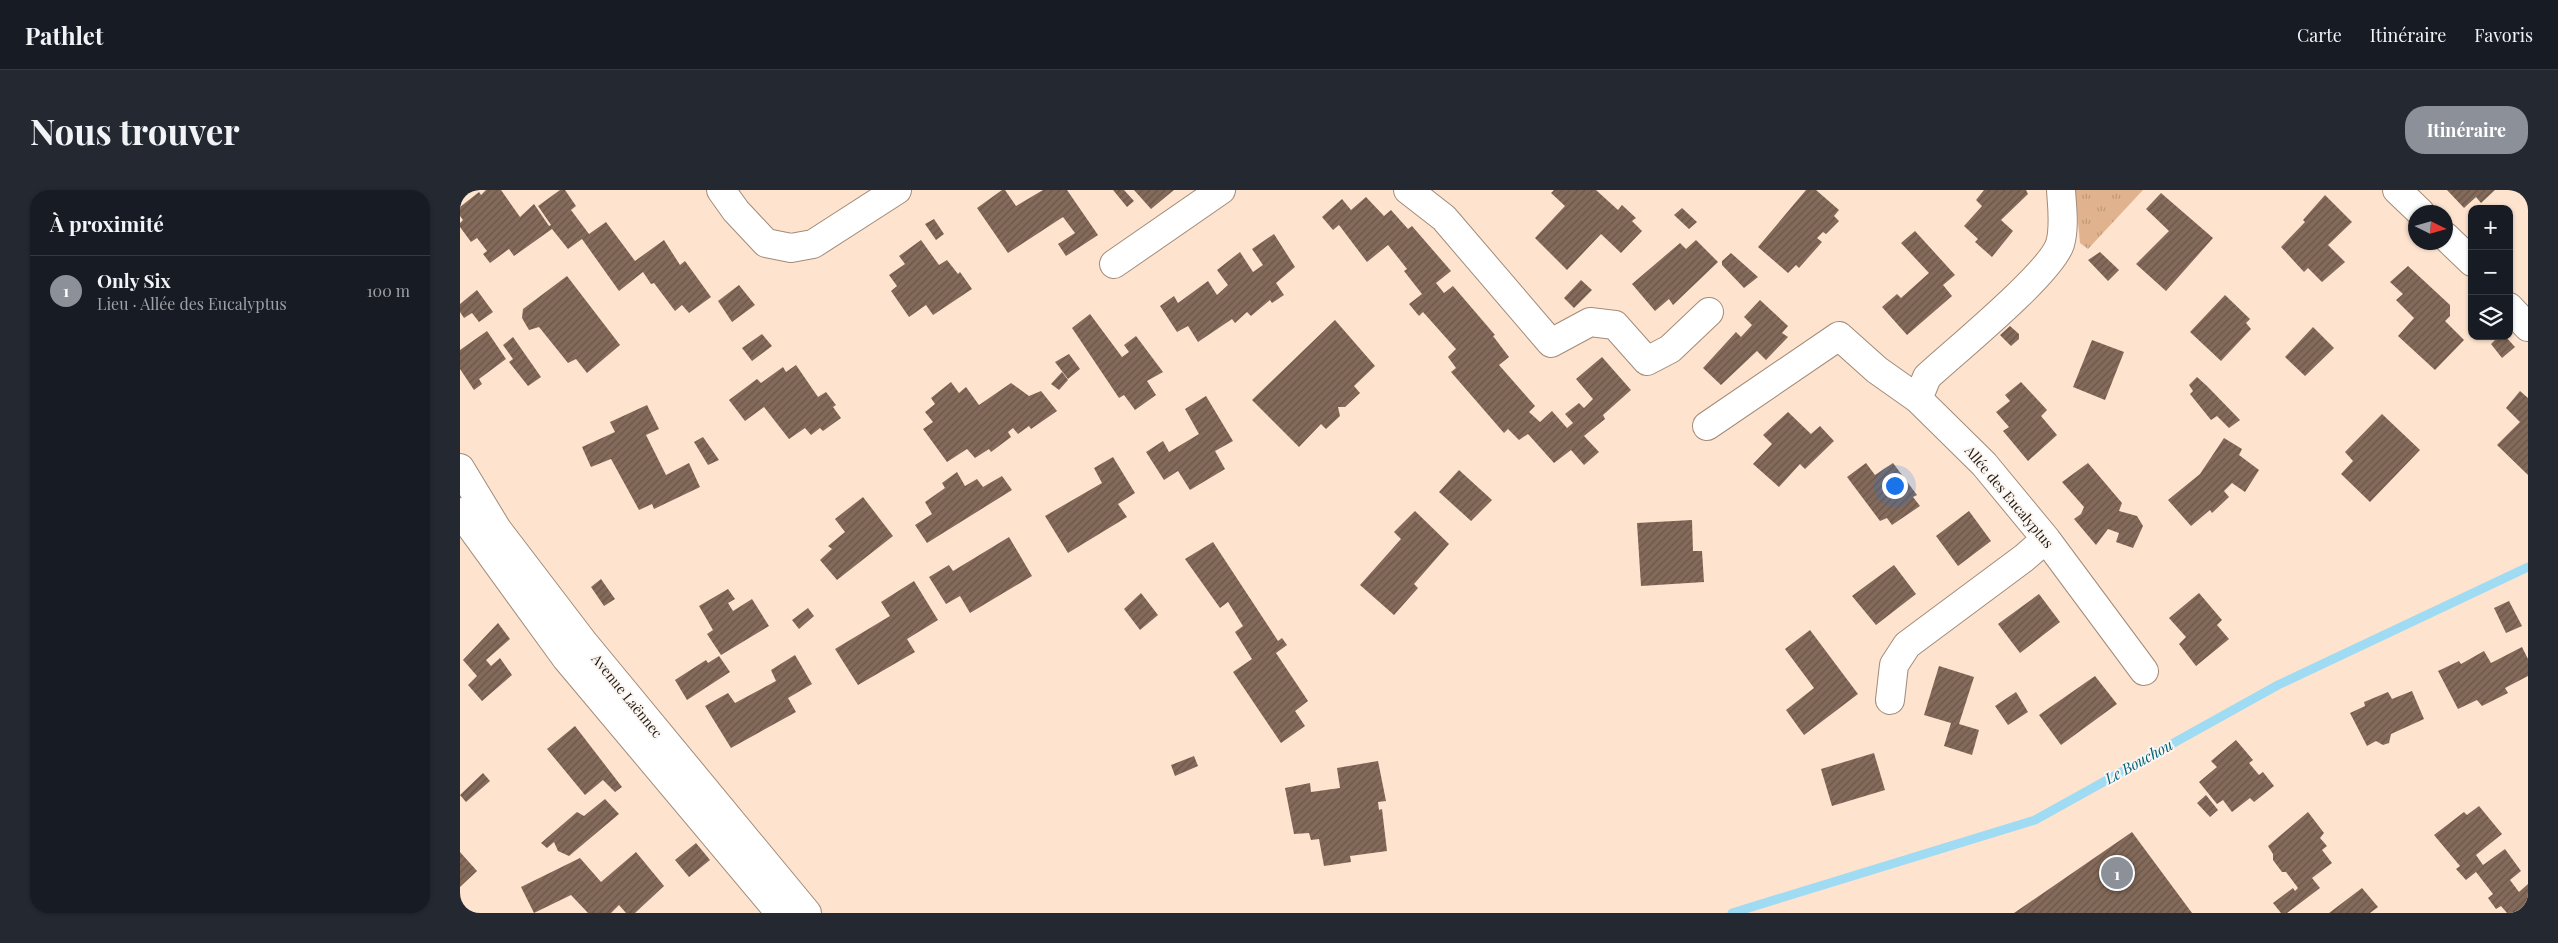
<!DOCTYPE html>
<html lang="fr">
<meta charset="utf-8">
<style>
:root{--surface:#171b24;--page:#242831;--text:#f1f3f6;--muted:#9ea1a6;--line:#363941;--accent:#8c9099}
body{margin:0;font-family:"Playfair Display",serif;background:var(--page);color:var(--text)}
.controls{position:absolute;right:15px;top:15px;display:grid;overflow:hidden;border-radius:10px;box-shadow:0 1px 4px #0004}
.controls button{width:45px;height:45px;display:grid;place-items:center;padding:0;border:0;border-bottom:1px solid var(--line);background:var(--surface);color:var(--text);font:25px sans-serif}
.compass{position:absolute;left:1948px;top:15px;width:45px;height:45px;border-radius:50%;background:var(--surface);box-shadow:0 1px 4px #0004;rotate:95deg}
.you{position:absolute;left:1434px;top:295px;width:18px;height:18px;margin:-12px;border:4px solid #fff;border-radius:50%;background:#1a73e8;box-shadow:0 0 0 8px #1a73e833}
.badge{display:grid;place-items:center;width:32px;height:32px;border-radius:50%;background:var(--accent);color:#fff;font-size:16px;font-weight:700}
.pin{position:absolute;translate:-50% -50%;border:2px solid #fff;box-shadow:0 1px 5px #0006}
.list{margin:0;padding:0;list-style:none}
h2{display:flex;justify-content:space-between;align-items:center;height:65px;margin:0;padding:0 20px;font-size:21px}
h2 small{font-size:16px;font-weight:400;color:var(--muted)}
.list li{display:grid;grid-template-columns:32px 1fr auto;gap:15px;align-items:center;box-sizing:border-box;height:70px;padding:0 20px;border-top:1px solid var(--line)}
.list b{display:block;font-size:19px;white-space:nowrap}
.list p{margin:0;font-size:16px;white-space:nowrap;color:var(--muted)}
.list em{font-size:16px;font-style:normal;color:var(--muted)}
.icon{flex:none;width:28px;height:28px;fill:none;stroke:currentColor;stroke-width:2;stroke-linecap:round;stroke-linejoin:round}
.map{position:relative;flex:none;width:2068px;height:723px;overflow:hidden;border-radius:20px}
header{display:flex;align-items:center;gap:30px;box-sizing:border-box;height:70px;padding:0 25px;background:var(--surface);border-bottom:1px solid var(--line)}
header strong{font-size:24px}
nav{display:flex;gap:28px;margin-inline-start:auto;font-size:18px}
.intro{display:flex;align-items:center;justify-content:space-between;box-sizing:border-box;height:120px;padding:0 30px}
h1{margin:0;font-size:35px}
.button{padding:12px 22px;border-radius:20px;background:var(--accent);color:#fff;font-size:18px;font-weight:700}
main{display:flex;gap:30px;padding:0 30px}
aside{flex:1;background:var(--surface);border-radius:20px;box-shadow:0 1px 4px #0004}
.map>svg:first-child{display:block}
.grass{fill:url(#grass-tufts)}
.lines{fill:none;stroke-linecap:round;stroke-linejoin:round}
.stream{stroke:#a0dbf4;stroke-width:9}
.building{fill:url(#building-hatch)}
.minor-casing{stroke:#a28b78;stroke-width:30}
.major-casing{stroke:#a28b78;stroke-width:30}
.minor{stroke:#fff;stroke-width:28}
.major{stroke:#fff;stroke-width:28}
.labels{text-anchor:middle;stroke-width:4;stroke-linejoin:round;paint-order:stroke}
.street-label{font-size:14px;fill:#231a12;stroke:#fbf6f1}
.water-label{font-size:15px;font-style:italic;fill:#02617c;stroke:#fbf6f1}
</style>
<header>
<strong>Pathlet</strong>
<nav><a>Carte</a><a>Itinéraire</a><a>Favoris</a></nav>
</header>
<div class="intro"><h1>Nous trouver</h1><a class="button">Itinéraire</a></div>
<main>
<aside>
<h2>À proximité<small></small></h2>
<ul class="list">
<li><span class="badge">1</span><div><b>Only Six</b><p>Lieu · Allée des Eucalyptus</p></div><em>100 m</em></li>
</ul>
</aside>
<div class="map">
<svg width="2068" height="723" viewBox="0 0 2068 723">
<defs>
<pattern id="grass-tufts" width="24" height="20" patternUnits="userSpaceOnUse" patternTransform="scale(1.25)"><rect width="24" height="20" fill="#e0b38e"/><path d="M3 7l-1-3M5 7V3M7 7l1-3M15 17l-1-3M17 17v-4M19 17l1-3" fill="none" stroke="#c09979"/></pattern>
<pattern id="building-hatch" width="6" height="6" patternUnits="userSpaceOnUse" patternTransform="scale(1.25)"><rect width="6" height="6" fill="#836a5a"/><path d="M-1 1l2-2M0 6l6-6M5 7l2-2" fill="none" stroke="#6b5649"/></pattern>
</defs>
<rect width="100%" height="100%" fill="#fee4cf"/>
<path class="grass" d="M1615,0H1683L1628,59L1620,53Z"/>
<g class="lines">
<path class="stream" d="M1272,723L1575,630L1818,495L2068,377"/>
</g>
<path class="building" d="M26,0H41L60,27L74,14L89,36L91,35L78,16L100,0H105L116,16L111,20L129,44L146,32L175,71L204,50L220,75L225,71L251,107L229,123L222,115L215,121L194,93L191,94L183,82L159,101L122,49L108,59L92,39L54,66L49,59L30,73L23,64L27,61L17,48L11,52L0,37V33L3,30L0,26V17L19,2L21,5Z
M542,0H545L556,16L583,0H607L638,45L606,66L598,54L615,43L603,27L548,63L517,18Z
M653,0H664L674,11L667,17Z
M674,0H714L691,19Z
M1094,0H1136L1158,20L1162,15L1176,28L1172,31L1182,41L1161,63L1141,44L1107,80L1075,48L1105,16L1091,3Z
M1346,0H1356L1379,20L1374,26L1379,31L1366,44L1363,42L1357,48L1362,52L1339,78L1336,75L1328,83L1298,57Z
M1524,0H1566L1568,4L1541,30L1553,41L1532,67L1515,52L1518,49L1504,36L1522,16L1516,10Z
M1987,0H2035L2021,13L2016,7L2004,18Z
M1701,3L1753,48L1706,101L1676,74L1709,41L1686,19Z
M1865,5L1892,32L1868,55L1885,72L1862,92L1848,78L1844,82L1821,57L1845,32L1843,30Z
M906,7L924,26L931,20L948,39L952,36L991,81L976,93L984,103L993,96L1035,145L1033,146L1049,167L1039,175L1075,216L1069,222L1080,232L1092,221L1107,238L1113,233L1105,224L1119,213L1124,218L1133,209L1116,189L1142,167L1171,200L1143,225L1145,229L1124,246L1139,262L1124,275L1111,260L1094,273L1068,244L1059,250L1048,239L1044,243L991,182L996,178L988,167L996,159L963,122L959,126L949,114L962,104L944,81L947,79L928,55L907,72L879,35L873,40L862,27L882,9L891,20Z
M1222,18L1237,32L1229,39L1214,25Z
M474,29L484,44L476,50L465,34Z
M1455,41L1495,85L1483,95L1492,106L1447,145L1422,117L1437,104L1441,108L1469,83L1441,53Z
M814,44L835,77L816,93L824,105L812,113L810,110L791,126L787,122L775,133L772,129L738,152L728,136L717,142L700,116L714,106L718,113L748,91L757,105L768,95L757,80L780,62L793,82L803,75L792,59Z
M461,50L479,75L487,70L498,84L500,82L512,99L473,125L466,115L449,127L431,101L437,96L429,85L445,74L439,66Z
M1236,50L1258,72L1213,115L1209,109L1195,121L1172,94L1220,53L1226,59Z
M1640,62L1659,80L1648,91L1628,70Z
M1271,63L1298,87L1284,98L1262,75V71Z
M1948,76L1990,115V126L1985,131L2004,150L1975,180L1938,146L1954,128L1936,110L1943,104L1930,92Z
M107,86L160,155L127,183L116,169L108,173L79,137L69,140L62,128L63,119Z
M1121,90L1132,100L1114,118L1104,108Z
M279,95L295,115L272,132L258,111Z
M17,100L33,122L19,132L12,123L4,128L0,122V114Z
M1765,105L1790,129L1786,133L1791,139L1761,171L1730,142Z
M1300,110L1328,136L1322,143L1328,147L1306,170L1297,161L1261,195L1243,178L1276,142L1281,147L1292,135L1284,127Z
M630,124L662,167L669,162L664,155L676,146L703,182L687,191L696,205L675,220L664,205L659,208L612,138Z
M875,130L915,176L894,196L900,203L885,217H878L880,226L866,239L861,234L839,257L792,210Z
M1550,136L1559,144V149L1551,156L1540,145Z
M1853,137L1874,158L1845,186L1825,167Z
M27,141L46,169L19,189L22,194L14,200L0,179V160Z
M302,144L312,156L292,171L282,158Z
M2045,146L2055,157L2042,168L2031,154L2036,149Z
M53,147L81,187L68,196L49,172L53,169L43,155Z
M1632,150L1664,162L1645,210L1613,197Z
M609,164L620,179L608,189L595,172Z
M336,175L358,207L366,202L376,215L373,217L381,228L363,241L360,238L351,245L345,238L329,249L304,217L285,231L269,210L297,189L301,193L323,177L326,182Z
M602,182L608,190L599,200L591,194Z
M1737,187L1747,196L1780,230L1769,238L1757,226L1751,230L1730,204L1733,201L1729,195Z
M491,192L499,203L506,197L519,215L551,193L569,206L581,201L597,221L571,239L569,236L558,244L553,238L548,242L551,247L531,262L529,259L515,268L507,259L487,272L463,239L473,232L465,222L475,214L471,208Z
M1561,192L1587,220L1581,226L1597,245L1568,271L1543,241L1549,237L1536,222L1550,211L1545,205Z
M2060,201L2068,208V285L2037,255L2060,232L2046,218Z
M746,206L773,251L755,261L765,279L730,300L718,281L704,290L686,262L703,251L709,262L739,244L725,219Z
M187,215L199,239L186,245L206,285L229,273L240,297L194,319L192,314L179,320L151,269L131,277L122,257L155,242L150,232Z
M1328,222L1351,244L1360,236L1374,251L1345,279L1340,274L1319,297L1293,274L1312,254L1303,245Z
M1922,224L1960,260L1910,312L1881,284L1893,271L1885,262Z
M243,247L259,270L248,275L234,252Z
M1764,248L1782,259L1779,265L1799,280L1785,302L1772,293L1764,301L1769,307L1752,323L1750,320L1731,336L1708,310L1740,284Z
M653,267L675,303L658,314L667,327L608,363L585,326L642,293L634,278Z
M1406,273L1415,285L1433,273L1457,305L1453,307L1460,316L1432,335L1427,328L1420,331L1387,287Z
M1628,273L1662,313L1659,321L1677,326L1683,336L1673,358L1656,352L1659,343L1648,339L1636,355L1614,329L1621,324L1624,317L1602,292Z
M999,280L1032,310L1011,331L979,302Z
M497,282L505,296L517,289L523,297L542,286L552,300L467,353L455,335L472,324L465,312L485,298L482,293Z
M403,307L433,346L377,390L360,370L372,359L368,356L385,342L375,329Z
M955,321L989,354L954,394L958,398L934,425L900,395L941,349L934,342Z
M1509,321L1531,351L1498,376L1476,346Z
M1232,330L1233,361H1242L1244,392L1181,396L1177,333Z
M549,347L572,386L510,423L500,406L486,414L469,387L489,375L493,381Z
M753,352L818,451L822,448L827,455L816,463L848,511L835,521L845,536L821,553L773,482L792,469L775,442L783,436L768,412L760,418L725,369Z
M1434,375L1456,404L1416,435L1392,406Z
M141,389L155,409L144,416L131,397Z
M454,391L478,430L447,449L455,462L398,495L375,459L430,426L421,412Z
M268,399L275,409L268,413L273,421L292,409L309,436L261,465L247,444L253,440L239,416Z
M681,403L698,425L680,440L664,419Z
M1739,403L1762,430L1757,435L1769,449L1736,476L1719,454L1726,447L1709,428Z
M1579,404L1600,432L1560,463L1538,434Z
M2049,411L2062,436L2046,443L2034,418Z
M348,418L354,426L339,439L332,430Z
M38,433L50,449L26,470L31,476L40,468L52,485L22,511L8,495L17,486L3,470Z
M1350,440L1398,504L1344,545L1326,520L1354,498L1325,459Z
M2062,457L2068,469V486L2045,498L2048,503L2022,516L2017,510L1998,519L1978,481L1999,471L2001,474L2024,461L2031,473Z
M335,465L352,494L328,508L336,522L271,558L245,516L268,503L275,513L316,491L311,480Z
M259,466L270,482L227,510L215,490L246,470L248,473Z
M1479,476L1514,487L1499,534L1519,540L1512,565L1484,556L1491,533L1464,525Z
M1635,486L1657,514L1601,555L1579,525Z
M1952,501L1964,529L1931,544L1929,553L1923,555L1916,551L1907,556L1890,523L1905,516L1904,512L1928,502L1932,509Z
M1556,502L1568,522L1548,535L1535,516Z
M115,536L162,597L155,602L143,590L125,605L87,559Z
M1776,550L1793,570L1789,573L1799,585L1803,582L1814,596L1794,612L1790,608L1772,622L1763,610L1757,614L1739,592L1757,577L1751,571Z
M1414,563L1425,600L1372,616L1361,579Z
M734,566L738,576L715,586L711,575Z
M918,571L926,611L918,612L919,620L922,619L927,661L890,666L891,672L864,676L859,649L851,650L849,643L834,644L825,598L850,593L851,602L880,598L877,578Z
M23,583L30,591L6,612L0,605Z
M1746,605L1758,620L1750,627L1737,613Z
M145,609L159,624L109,666L98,661L94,652L87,658L81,653L117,622L124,626Z
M2019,616L2042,644L2016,665L2023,675L2045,659L2061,681L2050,690L2059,702L2068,694V723H2047L2041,716L2036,719L2028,708L2033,704L2016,682L2006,690L1996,679L2000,676L1974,645L2004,622L2007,625Z
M1848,622L1864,643L1860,648L1867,656L1862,660L1872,673L1852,688L1860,698L1827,723H1821L1813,713L1833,698L1835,701L1838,698L1826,682H1822L1813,670V664L1808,656Z
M1672,642L1732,723H1554Z
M236,653L250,670L229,687L215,670Z
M0,662L17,681L0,697Z
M176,662L204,696L175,723H166L159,715L151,723H128L111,705L74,723L61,697L120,668L141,692Z
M1902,698L1918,717L1910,723H1869Z"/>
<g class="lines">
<g class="minor-casing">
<path id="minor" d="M261,0L276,21L306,53L331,58L353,54L437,0
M948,0L984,28L1091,153L1130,132L1155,135L1187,171L1210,159L1249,122
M1601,0C1602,17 1605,37 1600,54C1591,83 1494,162 1467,187L1458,209L1524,274L1586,349L1684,481
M1937,0L1960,22
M1986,47L2012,72
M654,74L761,0
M2049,117L2068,137
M1247,236L1379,146L1417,180L1458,209
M1430,510L1434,475L1447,455L1564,368L1586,349"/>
</g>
<g class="major-casing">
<path id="major" d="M0,278L37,339L124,453L347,723
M0,322L106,468L320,723"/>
</g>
<use href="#minor" class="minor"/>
<use href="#major" class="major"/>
</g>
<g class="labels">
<g class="street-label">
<text transform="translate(1549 307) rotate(50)" y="5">Allée des Eucalyptus</text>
<text transform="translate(167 506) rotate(51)" y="5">Avenue Laënnec</text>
</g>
<g class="water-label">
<text transform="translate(1679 572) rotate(-29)" y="5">Le Bouchou</text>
</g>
</g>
</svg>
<div class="controls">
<button>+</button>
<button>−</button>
<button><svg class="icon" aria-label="layers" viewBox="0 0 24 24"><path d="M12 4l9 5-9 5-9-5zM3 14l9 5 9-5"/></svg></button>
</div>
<svg class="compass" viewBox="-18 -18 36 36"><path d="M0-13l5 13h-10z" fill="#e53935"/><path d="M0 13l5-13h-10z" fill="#9ea1a6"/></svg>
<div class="you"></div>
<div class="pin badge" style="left:1657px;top:683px">1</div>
</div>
</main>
